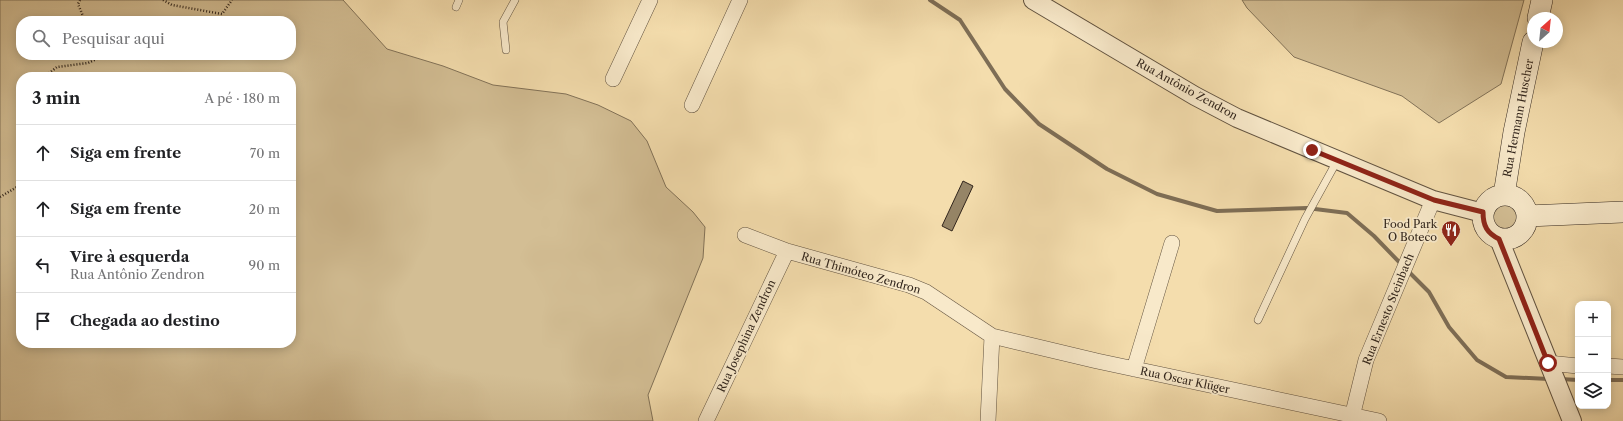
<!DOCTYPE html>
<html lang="pt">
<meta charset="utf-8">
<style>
:root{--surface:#fff;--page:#f6f6f6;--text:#202124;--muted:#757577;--line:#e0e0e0}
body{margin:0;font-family:"Libre Caslon Text",serif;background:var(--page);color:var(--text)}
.controls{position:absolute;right:12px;bottom:12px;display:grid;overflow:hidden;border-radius:8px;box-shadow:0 2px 10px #0003}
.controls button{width:36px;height:36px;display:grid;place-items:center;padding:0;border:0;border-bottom:1px solid var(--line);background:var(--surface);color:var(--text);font:20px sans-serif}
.compass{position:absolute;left:1527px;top:12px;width:36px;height:36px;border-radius:50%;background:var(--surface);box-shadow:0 2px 10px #0003;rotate:27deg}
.stop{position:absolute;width:12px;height:12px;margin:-9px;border:3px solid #8f2418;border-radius:50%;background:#fff}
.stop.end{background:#8f2418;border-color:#fff;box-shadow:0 1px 4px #0008}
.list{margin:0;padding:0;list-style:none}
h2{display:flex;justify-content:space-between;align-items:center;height:52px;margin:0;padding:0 16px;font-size:17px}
h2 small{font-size:13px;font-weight:400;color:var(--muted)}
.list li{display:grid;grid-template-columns:26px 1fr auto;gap:12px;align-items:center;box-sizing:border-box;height:56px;padding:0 16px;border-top:1px solid var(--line)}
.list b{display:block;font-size:15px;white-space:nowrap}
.list p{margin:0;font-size:13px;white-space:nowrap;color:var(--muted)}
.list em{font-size:13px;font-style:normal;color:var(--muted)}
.icon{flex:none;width:22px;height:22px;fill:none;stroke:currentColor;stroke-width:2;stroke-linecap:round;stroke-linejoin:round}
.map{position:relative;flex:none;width:1623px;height:421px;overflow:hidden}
.search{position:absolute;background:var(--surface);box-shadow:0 2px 10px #0003;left:16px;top:16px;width:280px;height:44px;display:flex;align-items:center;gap:10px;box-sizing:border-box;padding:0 14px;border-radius:16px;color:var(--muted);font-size:15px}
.panel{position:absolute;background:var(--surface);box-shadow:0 2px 10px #0003;left:16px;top:72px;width:280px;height:276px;border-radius:16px}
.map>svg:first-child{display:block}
.green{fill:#d3be94;stroke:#827258;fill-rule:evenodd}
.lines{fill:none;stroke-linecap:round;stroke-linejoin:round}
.stream{stroke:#7e6e56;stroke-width:4}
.building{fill:#968567;stroke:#31251c}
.service-casing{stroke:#625340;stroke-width:8}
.minor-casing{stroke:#625340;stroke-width:16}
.tertiary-casing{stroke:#625340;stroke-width:20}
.secondary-casing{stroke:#31251c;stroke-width:22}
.path{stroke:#31251c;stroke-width:2.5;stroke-dasharray:1 2;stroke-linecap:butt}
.service{stroke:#f8e9ca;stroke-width:7}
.minor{stroke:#f8e9ca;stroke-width:15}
.tertiary{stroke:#f8e9ca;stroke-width:18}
.secondary{stroke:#f8e9ca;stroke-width:21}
.route{stroke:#8f2418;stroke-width:5}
.labels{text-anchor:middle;stroke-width:3.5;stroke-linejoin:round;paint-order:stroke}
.street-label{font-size:11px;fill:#31251c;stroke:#f8e9ca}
.poi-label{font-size:11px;fill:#31251c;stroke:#f8e9ca;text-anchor:end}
</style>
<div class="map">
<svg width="1623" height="421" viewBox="0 0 1623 421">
<rect width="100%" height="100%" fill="#f4ddad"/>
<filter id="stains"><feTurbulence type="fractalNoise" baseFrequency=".005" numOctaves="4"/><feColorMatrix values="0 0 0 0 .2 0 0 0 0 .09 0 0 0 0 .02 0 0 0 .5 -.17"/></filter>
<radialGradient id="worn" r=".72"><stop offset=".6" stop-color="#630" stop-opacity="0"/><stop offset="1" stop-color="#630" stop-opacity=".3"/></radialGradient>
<path class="green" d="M0,0H343L387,49L443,66L493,85L566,94L598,105L631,121L647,141L666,187L693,212L705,227L703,258L648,395L653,421H0ZM21,21H291V55H21ZM21,77H291V343H21Z
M1242,0H1524L1501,84L1439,123L1402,96L1294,57L1247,8Z
M1491 217a14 14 0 1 1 28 0a14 14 0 1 1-28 0Z"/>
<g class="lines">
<path class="stream" d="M930,0L960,20L1005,89L1039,124L1107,169L1157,194L1217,211L1307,208L1347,213L1374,236L1402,265
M1407,270L1429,292L1449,327L1477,360L1506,377L1549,379
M1560,379L1578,380
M1608,380H1623"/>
</g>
<path class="building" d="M963,181L973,186L952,231L942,226Z"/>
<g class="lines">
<g class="service-casing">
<path id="service" d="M456,7L459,0
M506,50L503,22L515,0
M1258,320L1305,219L1337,161"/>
</g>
<g class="minor-casing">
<path id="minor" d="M613,79L650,0
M692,105L740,0
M745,235L787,251L909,285L926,292L992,336L1097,361L1379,421
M1548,363L1578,366
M1608,366L1623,367
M1134,369L1172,243
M706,421L787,251
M988,421L992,336
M1351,421L1366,360L1433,200"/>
</g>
<g class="tertiary-casing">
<path id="tertiary" d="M1033,0L1195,96L1237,118L1433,200L1483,213
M1499,239L1572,421"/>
</g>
<g class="secondary-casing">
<path id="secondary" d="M1538,18L1542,0
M1483 217a22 22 0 1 1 44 0a22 22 0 1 1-44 0Z
M1504,195L1514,132L1533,42
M1527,216L1623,212"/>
</g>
<path class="path" d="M80,0L78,4L85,21
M163,0L172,5L222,14L232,0
M44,77L57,67L88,63L105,55
M0,197L17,187L21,188"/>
<use href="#service" class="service"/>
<use href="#minor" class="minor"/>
<use href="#tertiary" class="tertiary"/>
<use href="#secondary" class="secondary"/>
</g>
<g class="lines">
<path class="route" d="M1312,150L1434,200L1483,212C1483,226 1487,233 1499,239L1548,363"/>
</g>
<defs>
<g id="restaurant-pin" transform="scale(1)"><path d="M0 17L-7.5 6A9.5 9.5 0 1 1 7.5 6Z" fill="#8f2418" stroke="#f8e9ca"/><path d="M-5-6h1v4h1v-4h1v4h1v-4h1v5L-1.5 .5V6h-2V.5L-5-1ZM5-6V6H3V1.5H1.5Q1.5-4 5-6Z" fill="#fff"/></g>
</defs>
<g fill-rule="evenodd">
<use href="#restaurant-pin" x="1451" y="230"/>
</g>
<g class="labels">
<g class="street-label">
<text transform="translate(1187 89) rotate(29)" y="4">Rua Antônio Zendron</text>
<text transform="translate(1518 118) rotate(-79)" y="4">Rua Hermann Huscher</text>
<text transform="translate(861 273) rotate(16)" y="4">Rua Thimóteo Zendron</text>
<text transform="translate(1388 309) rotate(-68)" y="4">Rua Ernesto Steinbach</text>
<text transform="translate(746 336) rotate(-65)" y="4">Rua Josephina Zendron</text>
<text transform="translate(1185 380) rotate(12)" y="4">Rua Oscar Klüger</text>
</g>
<g class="poi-label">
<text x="1437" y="228">Food Park<tspan x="1437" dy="13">O Boteco</tspan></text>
</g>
</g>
<rect width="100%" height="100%" filter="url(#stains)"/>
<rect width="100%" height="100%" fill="url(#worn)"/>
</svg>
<div class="controls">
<button>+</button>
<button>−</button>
<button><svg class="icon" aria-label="layers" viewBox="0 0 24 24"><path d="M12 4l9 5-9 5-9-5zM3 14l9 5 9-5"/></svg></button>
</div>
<svg class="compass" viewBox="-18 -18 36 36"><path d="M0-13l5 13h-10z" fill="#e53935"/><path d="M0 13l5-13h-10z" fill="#757577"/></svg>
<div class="stop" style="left:1548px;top:363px"></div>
<div class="stop end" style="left:1312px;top:150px"></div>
<div class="search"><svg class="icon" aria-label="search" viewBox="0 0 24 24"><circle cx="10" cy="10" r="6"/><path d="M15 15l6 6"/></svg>Pesquisar aqui</div>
<section class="panel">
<h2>3 min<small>A pé · 180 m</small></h2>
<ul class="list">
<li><svg class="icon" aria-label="ahead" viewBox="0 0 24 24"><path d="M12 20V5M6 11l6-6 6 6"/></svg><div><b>Siga em frente</b></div><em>70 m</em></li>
<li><svg class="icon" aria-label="ahead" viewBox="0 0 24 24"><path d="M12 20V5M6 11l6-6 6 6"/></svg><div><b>Siga em frente</b></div><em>20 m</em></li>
<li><svg class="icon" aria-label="left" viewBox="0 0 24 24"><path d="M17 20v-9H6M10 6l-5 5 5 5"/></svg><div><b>Vire à esquerda</b><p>Rua Antônio Zendron</p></div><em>90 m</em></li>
<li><svg class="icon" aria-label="arrive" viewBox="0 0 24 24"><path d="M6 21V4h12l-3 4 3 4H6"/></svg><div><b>Chegada ao destino</b></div></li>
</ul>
</section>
</div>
